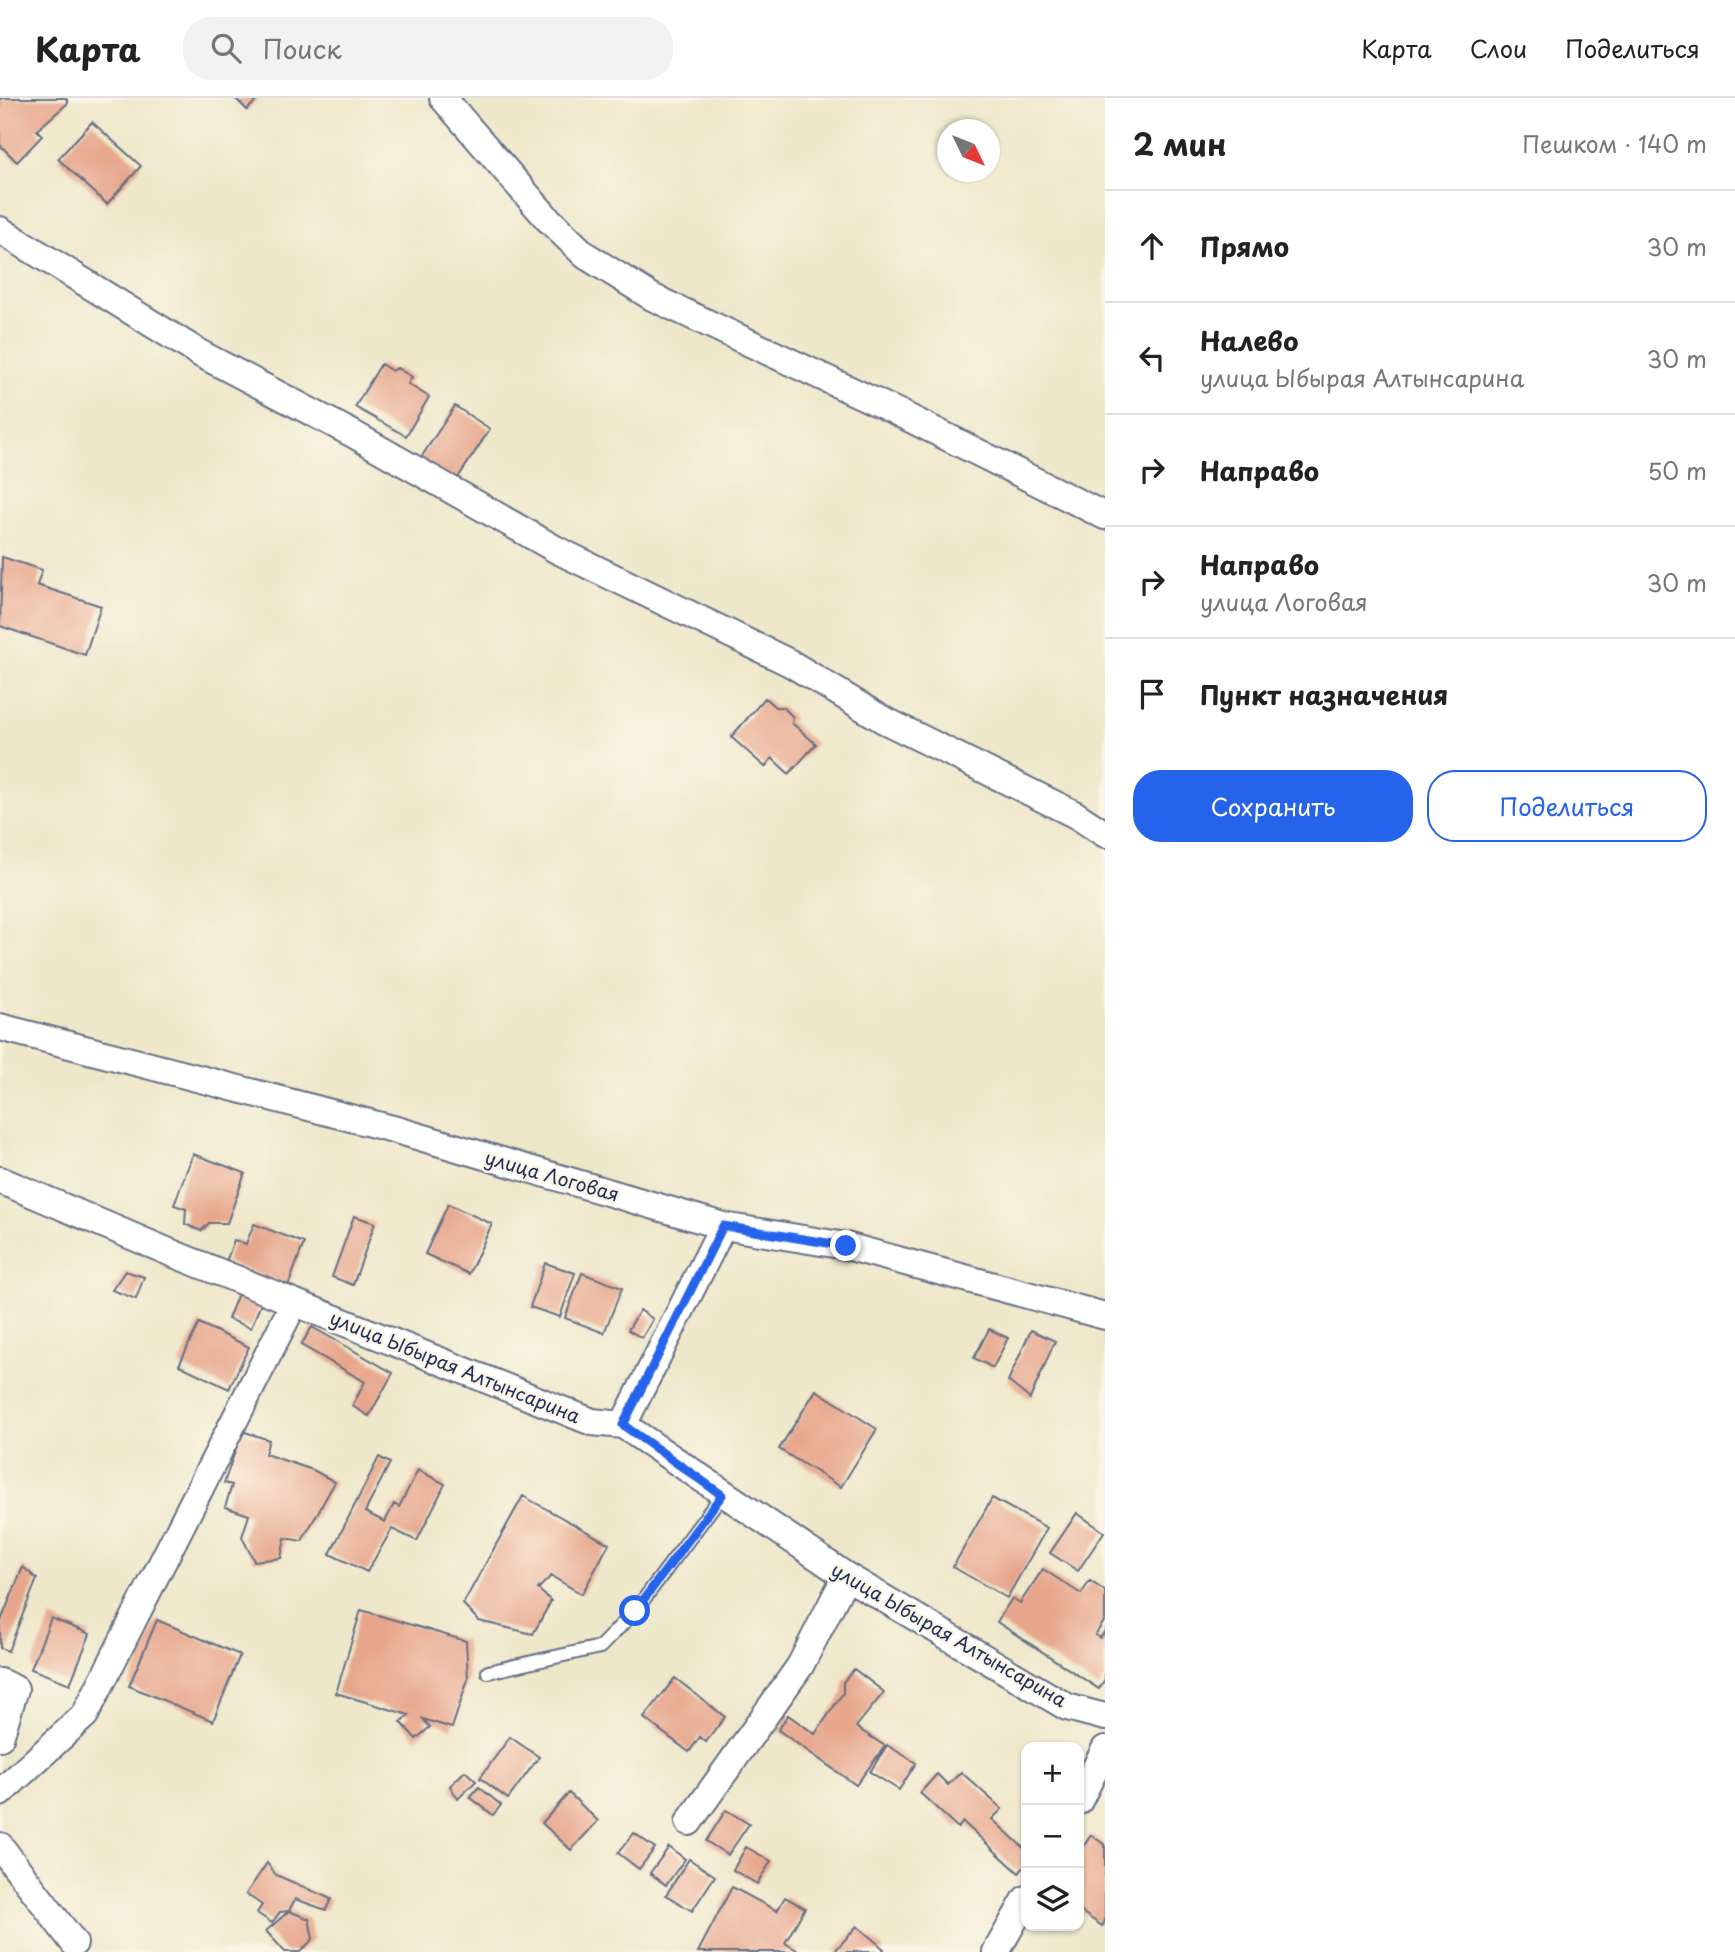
<!DOCTYPE html>
<html lang="ru">
<meta charset="utf-8">
<style>
:root{--surface:#fff;--page:#f2f2f2;--text:#222;--muted:#767676;--line:#e0e0e0;--accent:#2563eb}
body{margin:0;font-family:"Playpen Sans",sans-serif;background:var(--page);color:var(--text)}
.controls{position:absolute;right:21px;bottom:21px;display:grid;overflow:hidden;border-radius:14px;box-shadow:0 2px 5px #0004}
.controls button{width:63px;height:63px;display:grid;place-items:center;padding:0;border:0;border-bottom:2px solid var(--line);background:var(--surface);color:var(--text);font:35px sans-serif}
.compass{position:absolute;left:937px;top:21px;width:63px;height:63px;border-radius:50%;background:var(--surface);box-shadow:0 2px 5px #0004;rotate:133deg}
.stop{position:absolute;width:21px;height:21px;margin:-16px;border:5px solid #2563eb;border-radius:50%;background:#fff}
.stop.end{background:#2563eb;border-color:#fff;box-shadow:0 2px 7px #0008}
.list{margin:0;padding:0;list-style:none}
h2{display:flex;justify-content:space-between;align-items:center;height:91px;margin:0;padding:0 28px;font-size:30px}
h2 small{font-size:23px;font-weight:400;color:var(--muted)}
.list li{display:grid;grid-template-columns:46px 1fr auto;gap:21px;align-items:center;box-sizing:border-box;height:112px;padding:0 28px;border-top:2px solid var(--line)}
.list b{display:block;font-size:26px;white-space:nowrap}
.list p{margin:0;font-size:23px;white-space:nowrap;color:var(--muted)}
.list em{font-size:23px;font-style:normal;color:var(--muted)}
.actions{display:flex;gap:14px;padding:21px 28px}
.actions a{flex:1;padding:16px 0;border:2px solid var(--accent);border-radius:28px;text-align:center;font-size:24px;color:var(--accent)}
.actions .main{background:var(--accent);color:#fff}
.icon{flex:none;width:38px;height:38px;fill:none;stroke:currentColor;stroke-width:2;stroke-linecap:round;stroke-linejoin:round}
.map{position:relative;flex:none;width:1105px;height:1854px;overflow:hidden}
header{display:flex;align-items:center;gap:42px;box-sizing:border-box;height:98px;padding:0 35px;background:var(--surface);border-bottom:2px solid var(--line)}
header strong{font-size:33px}
nav{display:flex;gap:38px;margin-inline-start:auto;font-size:24px}
.search{width:490px;height:63px;background:var(--page);display:flex;align-items:center;gap:18px;box-sizing:border-box;padding:0 24px;border-radius:28px;color:var(--muted);font-size:26px}
main{display:flex}
aside{flex:1;background:var(--surface)}
.map>svg:first-child{display:block}
.building{fill:#e7a68c}
.lines{fill:none;stroke-linecap:round;stroke-linejoin:round}
.service-casing{stroke:#656f84;stroke-width:16}
.minor-casing{stroke:#656f84;stroke-width:30}
.service{stroke:#fff;stroke-width:12}
.minor{stroke:#fff;stroke-width:26}
.route{stroke:#2563eb;stroke-width:9}
.labels{text-anchor:middle;stroke-width:5;stroke-linejoin:round;paint-order:stroke}
.street-label{font-size:19px;fill:#1b2f5e;stroke:#fcf5e5}
</style>
<header>
<strong>Карта</strong>
<div class="search"><svg class="icon" aria-label="search" viewBox="0 0 24 24"><circle cx="10" cy="10" r="6"/><path d="M15 15l6 6"/></svg>Поиск</div>
<nav><a>Карта</a><a>Слои</a><a>Поделиться</a></nav>
</header>
<main>
<div class="map">
<svg width="1105" height="1854" viewBox="0 0 1105 1854">
<rect width="100%" height="100%" fill="#fcf5e5"/>
<filter id="ink" filterUnits="userSpaceOnUse"><feTurbulence type="fractalNoise" baseFrequency=".0143" numOctaves="2"/><feDisplacementMap in="SourceGraphic" scale="14" xChannelSelector="R" yChannelSelector="G"/><feConvolveMatrix kernelMatrix="1 2 1 2 8 2 1 2 1" color-interpolation-filters="sRGB"/></filter>
<filter id="wash" filterUnits="userSpaceOnUse"><feTurbulence type="fractalNoise" baseFrequency=".00686" numOctaves="4" result="noise"/><feDisplacementMap in="SourceGraphic" scale="28" xChannelSelector="R" yChannelSelector="G"/><feGaussianBlur stdDeviation="1.57" result="paint"/><feColorMatrix in="noise" values="0 0 0 0 0 0 0 0 0 0 0 0 0 0 0 0 0 1.4 0 .05"/><feComposite in="paint" operator="in"/></filter>
<g filter="url(#wash)">
<rect width="100%" height="100%" fill="#eee7ca"/>
<g id="blocks">
<path class="building" d="M0,0H66L68,5L37,32L42,38L17,64L0,47Z
M235,0H259L247,12Z
M92,24L141,68L107,106L58,61Z
M381,266L392,273L397,270L412,279L408,286L429,299L406,338L355,309Z
M455,308L490,331L455,384L420,361Z
M2,459L42,472L37,487L101,508L85,557L0,528Z
M765,600L775,609H783L793,619L792,625L816,646L789,676L772,660L765,669L731,639Z
M193,1056L245,1075L227,1125H209L201,1133L185,1126L186,1111L174,1107Z
M448,1106L492,1126L469,1176L425,1156Z
M354,1118L375,1125L353,1187L332,1179Z
M254,1126L304,1145L288,1188L226,1164L234,1142L246,1146Z
M545,1165L575,1175L560,1219L530,1209Z
M125,1173L144,1179L136,1201L112,1192Z
M582,1175L622,1190L604,1235L565,1220Z
M239,1193L262,1203L251,1230L228,1221Z
M640,1212L653,1221L642,1240L628,1232Z
M199,1225L249,1249L229,1291L179,1267Z
M312,1229L393,1275L369,1318L352,1308L365,1284L301,1247Z
M989,1231L1008,1240L993,1270L974,1260Z
M1031,1232L1055,1243L1030,1301L1008,1283Z
M816,1292L877,1331L841,1389L779,1351Z
M242,1333L269,1342L265,1356L313,1372L335,1384L302,1443L285,1440L281,1460L254,1463L242,1439L249,1417L225,1409L232,1387L224,1385Z
M379,1359L390,1365L365,1414L385,1424L394,1406L399,1409L418,1372L445,1386L417,1443L392,1431L367,1474L330,1456Z
M523,1398L609,1446L582,1496L551,1478L538,1491L551,1503L533,1536L479,1523L463,1506Z
M992,1400L1047,1430L1007,1500L953,1469Z
M1077,1415L1104,1434L1078,1473L1050,1455Z
M23,1469L37,1481L8,1553L0,1550V1525Z
M1043,1471L1081,1496L1090,1483L1105,1493V1522L1095,1537L1100,1540L1105,1533V1581L1099,1591L997,1524L1012,1500L1020,1505Z
M361,1512L466,1543L468,1581L452,1630L423,1621L430,1629L416,1641L401,1624L409,1617L336,1595Z
M51,1520L90,1536L70,1586L31,1571Z
M157,1522L240,1557L213,1623L129,1588Z
M854,1571L884,1594L856,1629L885,1648L856,1687L778,1632L788,1617L815,1636L843,1595V1584Z
M675,1580L725,1619L706,1644L700,1639L689,1654L644,1620Z
M510,1639L539,1659L508,1701L480,1680Z
M887,1647L916,1665L899,1692L870,1674Z
M465,1673L476,1683L458,1701L450,1688Z
M961,1674L1002,1711L992,1721L1026,1752V1767L1019,1775L963,1724L958,1730L920,1695L937,1676L948,1687Z
M479,1689L501,1707L493,1717L470,1699Z
M569,1695L598,1723L571,1752L542,1725Z
M726,1712L749,1726L728,1757L706,1743Z
M634,1735L655,1750L639,1771L618,1755Z
M1091,1737L1105,1747V1823L1102,1828L1079,1812V1755Z
M669,1749L685,1761L666,1787L650,1775Z
M746,1749L771,1763L757,1786L733,1772Z
M689,1761L715,1778L692,1813L666,1797Z
M267,1765L276,1777L331,1801L326,1812L295,1801L289,1813L280,1814L272,1825L257,1815L262,1807L246,1796Z
M732,1789L777,1813L785,1799L805,1810L785,1845L800,1854H698Z
M289,1813L309,1821L313,1841L300,1854H285L266,1833Z
M857,1828L884,1851L881,1854H834Z"/>
</g>
</g>
<g filter="url(#ink)">
<use href="#blocks" fill-opacity="0" stroke="#656f84" stroke-width="2"/>
<g class="lines">
<g class="service-casing">
<path id="service" d="M488,1574L600,1549L635,1513L722,1397"/>
</g>
<g class="minor-casing">
<path id="minor" d="M443,0L547,120L585,157L652,199L897,314L1105,418
M0,132L201,256L353,336L557,452L790,565L882,621L1076,717L1105,736
M0,929L393,1031L723,1128L846,1148L1105,1218
M0,1082L169,1154L592,1324L623,1327L846,1478L1067,1609L1105,1619
M623,1327L723,1128
M0,1584L15,1591L0,1639
M0,1695L85,1617L294,1205
M1079,1703L1105,1651
M689,1724L800,1568L846,1478
M0,1748L74,1845
M996,1854L1026,1801"/>
</g>
<use href="#service" class="service"/>
<use href="#minor" class="minor"/>
</g>
</g>
<g class="lines" filter="url(#ink)">
<path class="route" d="M635,1513L722,1397L623,1327L723,1128L846,1148"/>
</g>
<g class="labels">
<g class="street-label">
<text transform="translate(552 1078) rotate(16)" y="7">улица Логовая</text>
<text transform="translate(455 1269) rotate(22)" y="7">улица Ыбырая Алтынсарина</text>
<text transform="translate(949 1537) rotate(30)" y="7">улица Ыбырая Алтынсарина</text>
</g>
</g>
</svg>
<div class="controls">
<button>+</button>
<button>−</button>
<button><svg class="icon" aria-label="layers" viewBox="0 0 24 24"><path d="M12 4l9 5-9 5-9-5zM3 14l9 5 9-5"/></svg></button>
</div>
<svg class="compass" viewBox="-18 -18 36 36"><path d="M0-13l5 13h-10z" fill="#e53935"/><path d="M0 13l5-13h-10z" fill="#767676"/></svg>
<div class="stop" style="left:635px;top:1513px"></div>
<div class="stop end" style="left:846px;top:1148px"></div>
</div>
<aside>
<h2>2 мин<small>Пешком · 140 m</small></h2>
<ul class="list">
<li><svg class="icon" aria-label="ahead" viewBox="0 0 24 24"><path d="M12 20V5M6 11l6-6 6 6"/></svg><div><b>Прямо</b></div><em>30 m</em></li>
<li><svg class="icon" aria-label="left" viewBox="0 0 24 24"><path d="M17 20v-9H6M10 6l-5 5 5 5"/></svg><div><b>Налево</b><p>улица Ыбырая Алтынсарина</p></div><em>30 m</em></li>
<li><svg class="icon" aria-label="right" viewBox="0 0 24 24"><path d="M7 20v-9h11M14 6l5 5-5 5"/></svg><div><b>Направо</b></div><em>50 m</em></li>
<li><svg class="icon" aria-label="right" viewBox="0 0 24 24"><path d="M7 20v-9h11M14 6l5 5-5 5"/></svg><div><b>Направо</b><p>улица Логовая</p></div><em>30 m</em></li>
<li><svg class="icon" aria-label="arrive" viewBox="0 0 24 24"><path d="M6 21V4h12l-3 4 3 4H6"/></svg><div><b>Пункт назначения</b></div></li>
</ul>
<div class="actions"><a class="main">Сохранить</a><a>Поделиться</a></div>
</aside>
</main>
